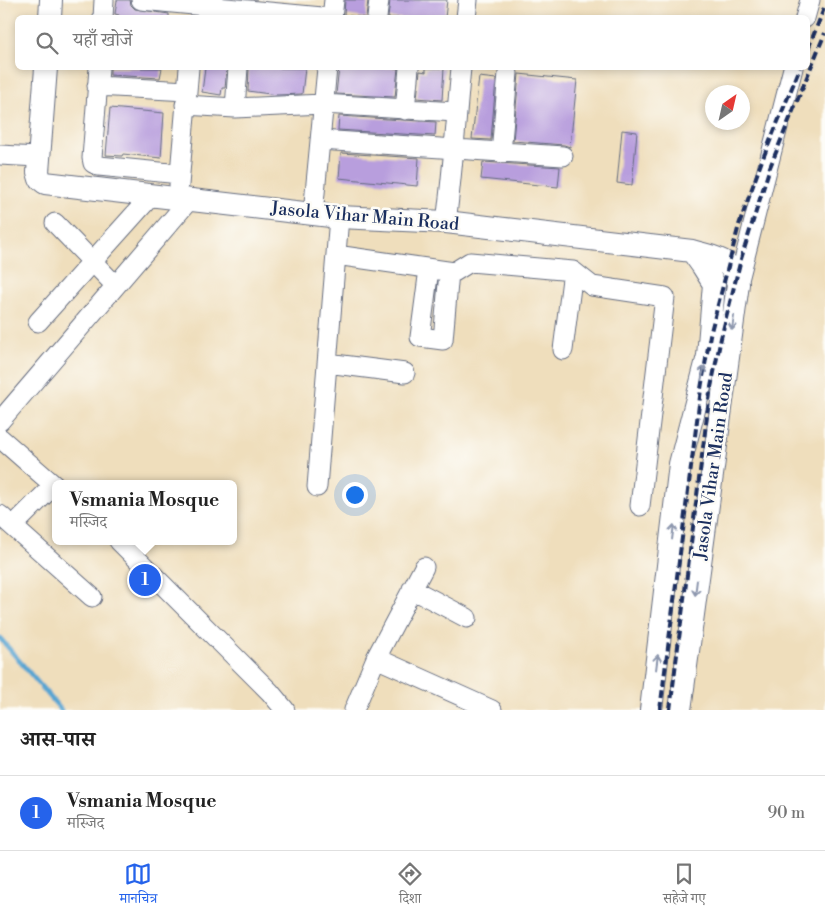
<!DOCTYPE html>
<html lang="hi">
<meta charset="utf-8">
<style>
:root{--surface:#fff;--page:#f6f6f6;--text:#222;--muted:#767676;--line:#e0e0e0;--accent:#2563eb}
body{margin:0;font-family:"Libre Bodoni","Noto Serif Devanagari",serif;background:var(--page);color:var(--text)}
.compass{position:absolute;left:705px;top:85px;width:45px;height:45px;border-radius:50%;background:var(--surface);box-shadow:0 2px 8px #0003;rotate:34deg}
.you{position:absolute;left:354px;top:494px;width:18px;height:18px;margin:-12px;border:4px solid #fff;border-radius:50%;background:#1a73e8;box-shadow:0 0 0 8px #1a73e833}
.badge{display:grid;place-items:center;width:32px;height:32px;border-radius:50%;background:var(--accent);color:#fff;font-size:16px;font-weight:700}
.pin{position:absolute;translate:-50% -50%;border:2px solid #fff;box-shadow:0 1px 5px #0006}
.popup{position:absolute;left:52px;top:480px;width:185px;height:65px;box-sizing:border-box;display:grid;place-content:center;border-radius:8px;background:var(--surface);filter:drop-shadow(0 1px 4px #0005);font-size:16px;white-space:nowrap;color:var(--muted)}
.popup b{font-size:19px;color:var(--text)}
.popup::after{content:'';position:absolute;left:50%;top:100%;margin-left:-10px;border:10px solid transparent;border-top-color:var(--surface)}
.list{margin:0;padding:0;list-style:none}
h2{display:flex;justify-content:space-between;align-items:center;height:65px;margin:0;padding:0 20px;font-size:21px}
h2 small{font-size:16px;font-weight:400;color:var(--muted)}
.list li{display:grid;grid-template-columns:32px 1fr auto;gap:15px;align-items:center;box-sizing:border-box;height:75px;padding:0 20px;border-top:1px solid var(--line)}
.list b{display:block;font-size:19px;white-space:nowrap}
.list p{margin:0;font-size:16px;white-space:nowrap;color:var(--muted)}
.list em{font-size:16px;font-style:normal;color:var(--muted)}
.icon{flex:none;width:28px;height:28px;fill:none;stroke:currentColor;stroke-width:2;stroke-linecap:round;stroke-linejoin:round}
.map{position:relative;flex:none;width:825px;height:710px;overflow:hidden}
.search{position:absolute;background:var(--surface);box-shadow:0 2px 8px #0003;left:15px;right:15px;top:15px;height:55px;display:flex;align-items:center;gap:12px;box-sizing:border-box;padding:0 18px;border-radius:8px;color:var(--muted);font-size:19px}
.sheet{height:140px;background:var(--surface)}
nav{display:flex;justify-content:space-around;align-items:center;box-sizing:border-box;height:70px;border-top:1px solid var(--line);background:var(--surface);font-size:14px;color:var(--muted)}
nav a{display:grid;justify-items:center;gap:2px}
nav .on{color:var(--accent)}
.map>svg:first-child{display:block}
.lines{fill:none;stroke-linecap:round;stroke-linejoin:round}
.stream{stroke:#58a5d1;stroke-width:5}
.building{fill:#b89edd}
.minor-casing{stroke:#656c7f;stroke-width:21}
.tertiary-casing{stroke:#656c7f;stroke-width:24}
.minor{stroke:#fff;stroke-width:19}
.tertiary{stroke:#fff;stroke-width:22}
.rail{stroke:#1b2f5e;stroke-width:4;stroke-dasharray:8 4;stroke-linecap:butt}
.oneway{stroke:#8d97ae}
.labels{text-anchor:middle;stroke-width:5;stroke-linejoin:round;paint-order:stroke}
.street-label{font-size:18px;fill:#1b2f5e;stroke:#fdfcf7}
</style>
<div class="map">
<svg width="825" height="710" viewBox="0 0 825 710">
<rect width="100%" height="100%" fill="#fdfcf7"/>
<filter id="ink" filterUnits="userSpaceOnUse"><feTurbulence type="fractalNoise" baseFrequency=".02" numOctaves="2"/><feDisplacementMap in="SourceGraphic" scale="10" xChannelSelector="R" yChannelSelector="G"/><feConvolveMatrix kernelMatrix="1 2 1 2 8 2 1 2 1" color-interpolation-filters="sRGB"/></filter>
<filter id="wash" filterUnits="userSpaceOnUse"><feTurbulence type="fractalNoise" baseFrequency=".0096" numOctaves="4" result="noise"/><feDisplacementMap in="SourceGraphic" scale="20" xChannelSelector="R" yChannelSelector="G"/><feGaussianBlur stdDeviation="1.12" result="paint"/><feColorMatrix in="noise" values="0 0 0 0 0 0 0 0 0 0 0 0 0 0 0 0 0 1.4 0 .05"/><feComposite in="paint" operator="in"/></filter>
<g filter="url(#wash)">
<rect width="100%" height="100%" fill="#efdebc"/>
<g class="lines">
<path class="stream" d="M0,638L61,710"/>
</g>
<g id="blocks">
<path class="building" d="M117,0H130L131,5L135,9L169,14V18H119V15L115,14Z
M345,0H368L366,18L344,15Z
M390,0H447L445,18H388Z
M110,68H162L160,78L110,75Z
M205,68H227L225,88H222L221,95L202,92Z
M249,68H305L302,94L277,95L248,91Z
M339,68H398L395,97L336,94Z
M426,68H444L442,100L417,98L420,71L426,72Z
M519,74L577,80L570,147L564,145L513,141Z
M479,77L496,79L491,140L472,139Z
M110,108L164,113L161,158L123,154L122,156L106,155Z
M339,116L436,122L435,136L338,130Z
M622,130L637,132L632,185L617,183Z
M341,153L419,158L417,186L339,178Z
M483,162L560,167L558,187L481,179Z"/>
</g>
</g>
<g filter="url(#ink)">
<use href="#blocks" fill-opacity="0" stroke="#656c7f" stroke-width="1"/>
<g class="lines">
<g class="minor-casing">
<path id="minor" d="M141,0L333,18
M103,18L104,0
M332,18L334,0
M377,18L379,0
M466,18L468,0
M805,18L810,0
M99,68L92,158L93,163L99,166L180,174
M97,86L187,91
M185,105L235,108L323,104L456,112
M235,108L238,68
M405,110L409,68
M320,140L563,156
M501,153L508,73
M0,155L38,157
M179,185L189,68
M313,214L327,68
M446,222C453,171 456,119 461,68
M55,223L115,285
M336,255L454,272L470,262L573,271L592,286L665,297L640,506
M429,269L420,337L443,340L449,272
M738,284L793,68
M38,322L151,196
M563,350L573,271
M327,363L405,373
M0,421L190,199
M0,438L56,487
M317,487L339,217
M0,515L92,597
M13,526L54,485
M119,541L270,692L285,710
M412,589L467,618
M376,658L492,710
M354,710L376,658L424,567"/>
</g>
<g class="tertiary-casing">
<path id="tertiary" d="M50,18L51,0
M46,68L38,172L40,179L45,183L339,217L446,222L692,251C716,258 730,257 738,284L680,710
M651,710L680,464L708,356L714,284L702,265L692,251"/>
</g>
<use href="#minor" class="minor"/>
<use href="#tertiary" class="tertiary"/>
<path class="rail" d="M808,49L825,6
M660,710L701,389L710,335L739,225L761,163L800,68
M670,710L710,392L721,338L741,259L770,167L825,33"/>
</g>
<defs><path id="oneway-shaft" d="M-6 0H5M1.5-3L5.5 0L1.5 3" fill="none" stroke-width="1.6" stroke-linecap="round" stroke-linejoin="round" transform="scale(1.25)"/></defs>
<g class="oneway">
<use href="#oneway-shaft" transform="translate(733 323) rotate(98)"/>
<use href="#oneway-shaft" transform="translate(703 373) rotate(-76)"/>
<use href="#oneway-shaft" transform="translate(673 532) rotate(-83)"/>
<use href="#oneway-shaft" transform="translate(696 588) rotate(97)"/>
<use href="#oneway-shaft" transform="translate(657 662) rotate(-83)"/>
</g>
</g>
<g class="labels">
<g class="street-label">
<text transform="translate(365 216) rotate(5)" y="6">Jasola Vihar Main Road</text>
<text transform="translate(713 466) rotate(-82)" y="6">Jasola Vihar Main Road</text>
</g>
</g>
</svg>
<svg class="compass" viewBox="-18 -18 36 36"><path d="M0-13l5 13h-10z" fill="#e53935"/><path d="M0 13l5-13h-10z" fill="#767676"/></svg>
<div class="you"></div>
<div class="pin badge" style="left:145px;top:580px">1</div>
<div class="popup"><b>Vsmania Mosque</b>मस्जिद</div>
<div class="search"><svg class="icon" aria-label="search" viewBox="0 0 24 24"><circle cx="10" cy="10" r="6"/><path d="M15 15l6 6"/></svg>यहाँ खोजें</div>
</div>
<section class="sheet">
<h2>आस-पास<small></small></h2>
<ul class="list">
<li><span class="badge">1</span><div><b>Vsmania Mosque</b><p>मस्जिद</p></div><em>90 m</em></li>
</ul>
</section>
<nav>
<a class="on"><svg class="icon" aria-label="map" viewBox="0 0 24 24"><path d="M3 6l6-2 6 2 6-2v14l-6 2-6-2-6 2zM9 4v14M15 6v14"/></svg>मानचित्र</a>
<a><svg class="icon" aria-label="directions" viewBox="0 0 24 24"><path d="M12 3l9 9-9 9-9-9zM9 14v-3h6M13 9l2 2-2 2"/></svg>दिशा</a>
<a><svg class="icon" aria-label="saved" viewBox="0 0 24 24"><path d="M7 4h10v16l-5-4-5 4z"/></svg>सहेजे गए</a>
</nav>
